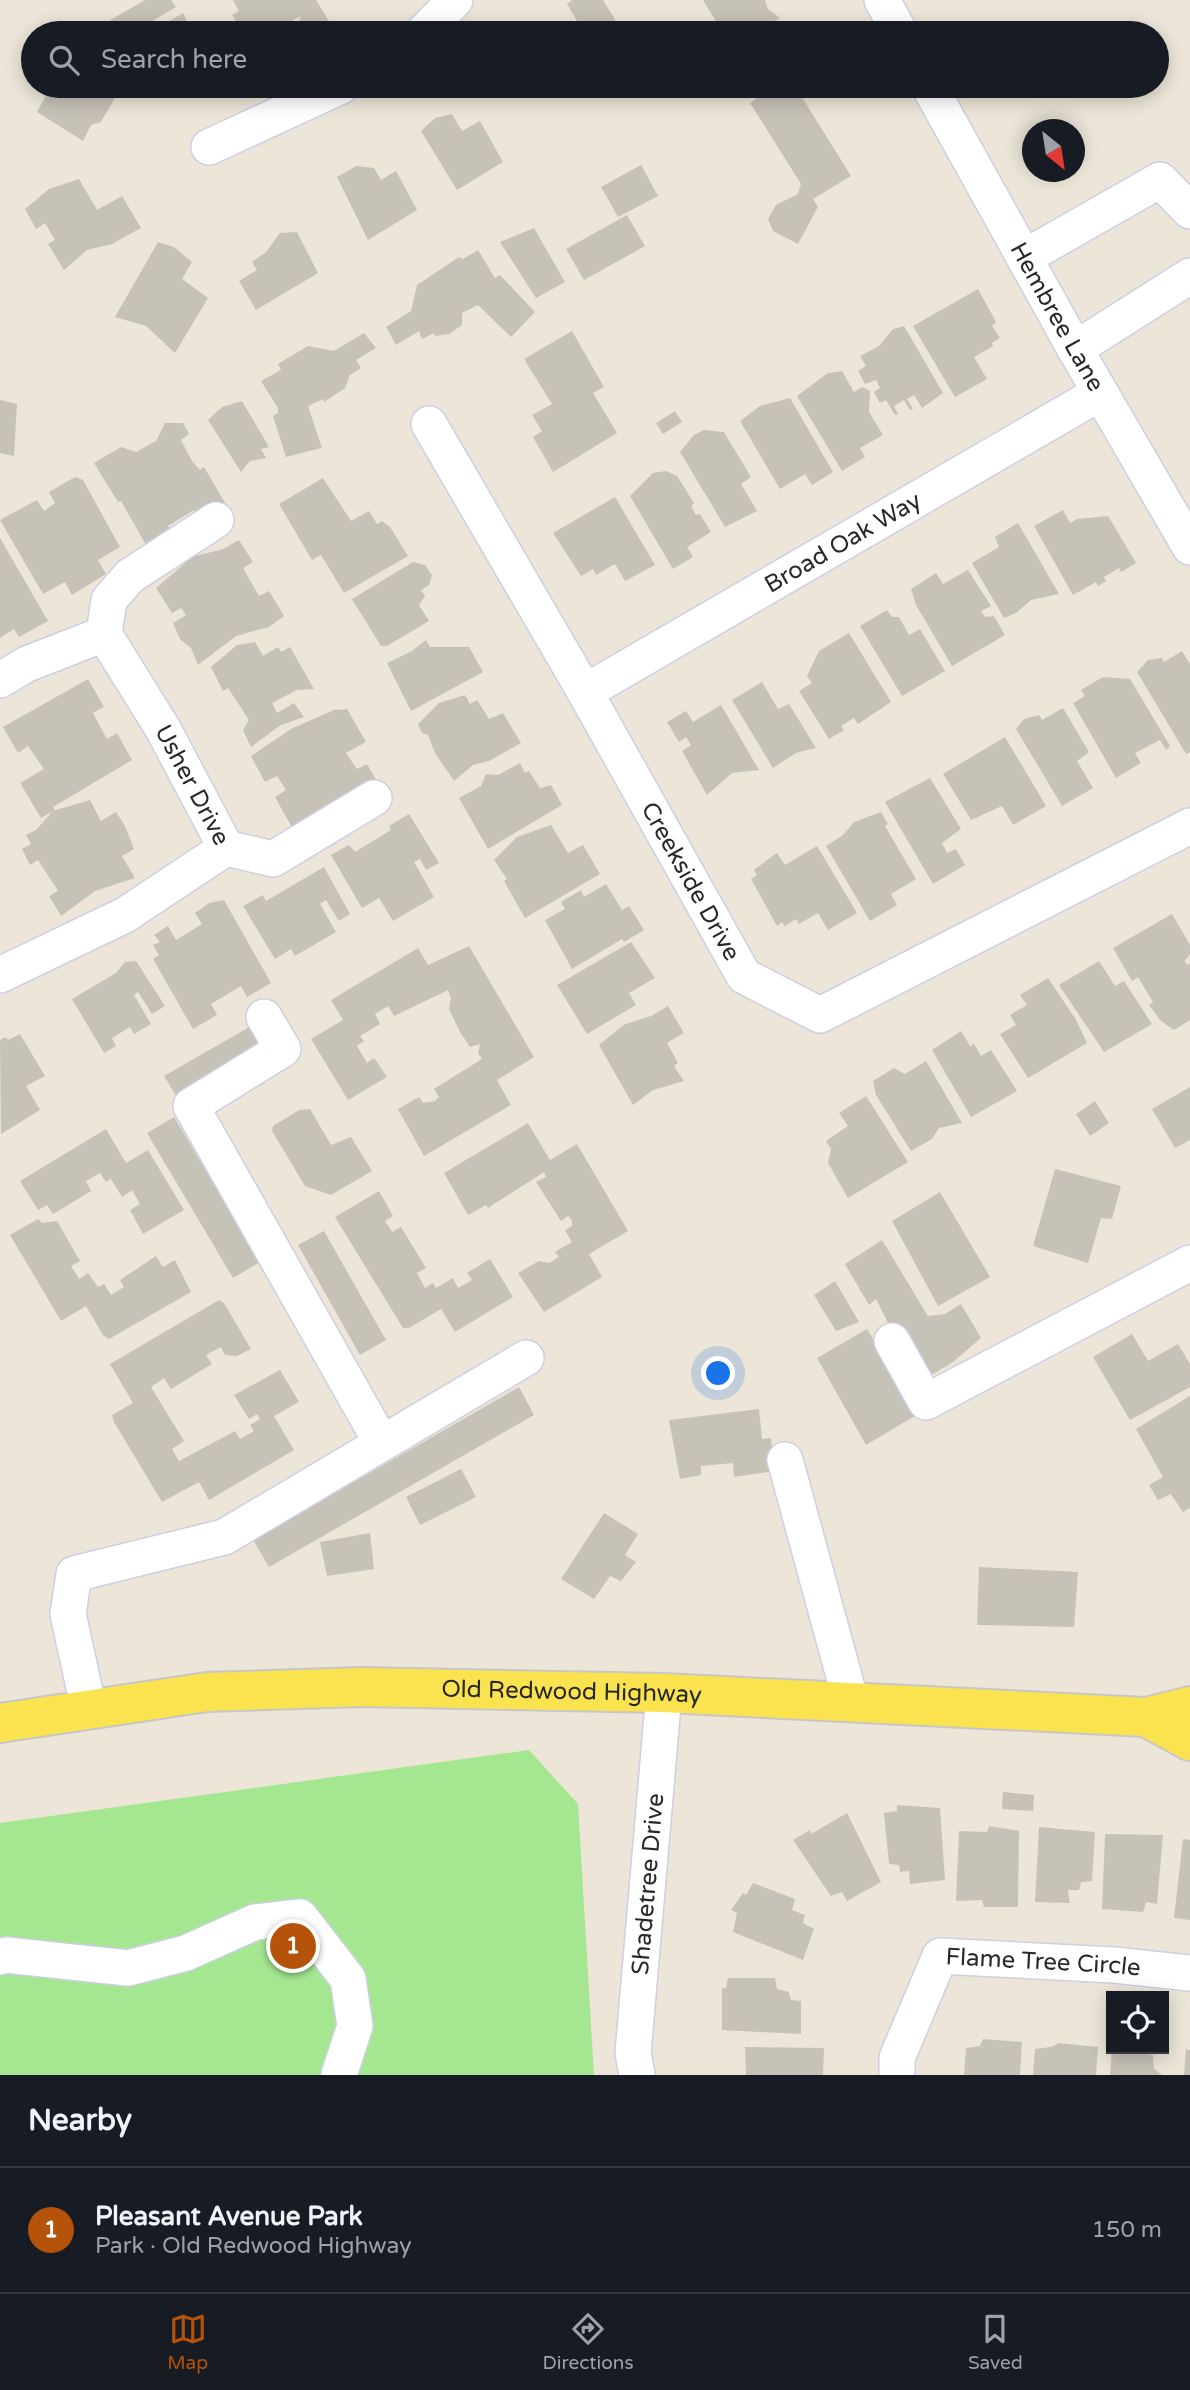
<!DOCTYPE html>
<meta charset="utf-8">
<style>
:root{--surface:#171b24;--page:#242831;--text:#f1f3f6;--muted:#9ea1a6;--line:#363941;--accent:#b45309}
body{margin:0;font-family:"Varela Round",sans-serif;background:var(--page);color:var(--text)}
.controls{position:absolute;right:21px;bottom:21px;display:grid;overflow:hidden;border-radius:0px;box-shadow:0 4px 18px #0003}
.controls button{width:63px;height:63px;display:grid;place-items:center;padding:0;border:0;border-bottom:2px solid var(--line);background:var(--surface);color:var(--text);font:35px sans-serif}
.compass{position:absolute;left:1022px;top:119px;width:63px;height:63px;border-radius:50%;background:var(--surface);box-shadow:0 4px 18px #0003;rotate:150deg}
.you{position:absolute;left:719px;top:1374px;width:24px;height:24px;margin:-18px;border:5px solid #fff;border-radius:50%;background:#1a73e8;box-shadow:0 0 0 10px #1a73e833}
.badge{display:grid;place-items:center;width:46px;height:46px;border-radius:50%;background:var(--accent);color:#fff;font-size:23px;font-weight:700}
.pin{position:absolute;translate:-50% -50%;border:4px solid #fff;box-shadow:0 2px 7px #0006}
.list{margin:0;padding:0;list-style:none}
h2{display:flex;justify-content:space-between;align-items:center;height:91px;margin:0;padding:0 28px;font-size:30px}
h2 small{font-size:23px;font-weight:400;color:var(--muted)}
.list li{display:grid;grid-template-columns:46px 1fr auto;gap:21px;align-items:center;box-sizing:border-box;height:126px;padding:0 28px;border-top:2px solid var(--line)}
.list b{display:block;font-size:26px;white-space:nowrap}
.list p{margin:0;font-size:23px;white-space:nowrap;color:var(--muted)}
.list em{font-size:23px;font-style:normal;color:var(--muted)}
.icon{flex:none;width:38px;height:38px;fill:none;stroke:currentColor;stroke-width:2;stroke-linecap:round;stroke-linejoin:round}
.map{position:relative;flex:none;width:1190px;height:2075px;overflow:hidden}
.search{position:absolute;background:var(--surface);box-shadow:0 4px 18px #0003;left:21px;right:21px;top:21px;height:77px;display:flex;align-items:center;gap:18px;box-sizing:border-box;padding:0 24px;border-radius:38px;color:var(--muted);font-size:26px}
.sheet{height:217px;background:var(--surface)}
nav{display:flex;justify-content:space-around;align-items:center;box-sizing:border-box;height:98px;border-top:2px solid var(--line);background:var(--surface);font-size:19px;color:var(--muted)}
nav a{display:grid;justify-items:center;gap:4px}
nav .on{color:var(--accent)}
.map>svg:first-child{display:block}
.green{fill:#a5e790}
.building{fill:#c7c2b8}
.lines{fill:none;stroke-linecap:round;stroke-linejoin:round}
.minor-casing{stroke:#cdcfe3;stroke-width:38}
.major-casing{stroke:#c7c7c7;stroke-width:42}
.minor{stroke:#fff;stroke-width:35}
.major{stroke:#fae34f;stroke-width:38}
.labels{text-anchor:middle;stroke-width:7;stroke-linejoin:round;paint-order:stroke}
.street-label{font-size:24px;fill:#282828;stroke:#fff}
</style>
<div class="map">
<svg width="1190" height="2075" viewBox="0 0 1190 2075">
<rect width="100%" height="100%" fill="#ece5d8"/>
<path class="green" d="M529,1750L578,1804L594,2075H0V1823Z"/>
<path class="building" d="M145,0H171L176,7L146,25L151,32L183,13L190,28L183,33H106L102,25Z
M233,0H316L335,31L294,33L301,16L271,33H243L232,15L239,11Z
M572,0H603L623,33H580L583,31L567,4Z
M703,0H765L768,9L780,18L774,21L781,33H723Z
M51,86H110L116,96L101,122L91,125L83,141L37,112Z
M572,86H598L579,97Z
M776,86H795L851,176L813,199L818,207L798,244L773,231L768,219L776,205L798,194L801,184L750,103Z
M452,114L462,131L480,121L503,162L457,190L421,131L435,118Z
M641,165L658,196L618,217L601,187Z
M356,166L374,168L381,180L396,171L417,210L368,240L337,177Z
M79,179L97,210L122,196L141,228L112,244L87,250L64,270L48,244L55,240L45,223L36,229L25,209L49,189Z
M627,215L645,246L584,280L566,249Z
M534,228L565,282L536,298L500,242Z
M297,232L318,273L256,310L239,281L257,270L252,262L266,252L280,233Z
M158,242L174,247L192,262L182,279L208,298L175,353L146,326L115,317Z
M478,250L495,278L500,275L535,312L511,337L478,305L462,313V325L449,334L435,336L434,333L422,339L419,331L396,345L386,327L411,311L417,285L459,257L463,259Z
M978,289L996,322L992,326L1000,338L992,343L993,346L974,357L987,379L955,397L913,326Z
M904,326L943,393L922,408L914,395L907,399L913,409L910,410L904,400L894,406L898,414L895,415L886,400L880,403L874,392L880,388L876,380L865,384L858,371L866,366L860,356L879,346L893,329Z
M572,331L604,387L593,393L617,433L553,472L533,437L542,431L532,415L552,404L524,359Z
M364,333L376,348L356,360L361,368L350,375L345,388L324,402L323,399L308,406L322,448L286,457L273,416L278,413V408L261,381L281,370L278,364L308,346L334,351Z
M842,371L854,392L862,387L870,391L869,412L883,435L860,448L865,457L842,471L797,396L828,373Z
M790,398L833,472L812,485L805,474L780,489L740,421L760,406Z
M0,400L17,404L14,456L0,453Z
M242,401L269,447L261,449L266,458L250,461L241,472L208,420L222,407Z
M675,411L682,422L663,434L656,423Z
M165,423H183L189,434L181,440L192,461L200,470L204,467L227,506L200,521L194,510L168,526L174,535L149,550L121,501L118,502L94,463L121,447L136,452L156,441Z
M704,430L724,432L751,477L741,484L757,511L725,527L680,452L694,435Z
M666,471L677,476L694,503L691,506L696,515L700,514L711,532L687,547L693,557L673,569L630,496L653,473Z
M75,477L83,480L120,547L98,560L106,574L72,595L65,582L43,594L0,520L37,500L44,511L55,503L49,492Z
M323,478L351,521L369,511L377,524L382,521L390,527L408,556L344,593L321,555L312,560L279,504Z
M615,497L655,565L625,581L615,564L596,575L593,569L581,576L553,533Z
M1063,510L1070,523L1077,519L1108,516L1136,563L1121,572L1119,568L1104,577L1106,581L1098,586L1096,582L1073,595L1034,526Z
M1018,523L1059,594L1031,600L1016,613L1004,618L972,563L999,547L995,537Z
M0,538L48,621L19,637L14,629L0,638Z
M239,540L253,562L243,568L259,596L269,591L284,616L269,627L236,636L198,665L191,648L180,639L173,623L186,615L181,608L172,613L156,588L192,557L223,549Z
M413,562L425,565L432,575L429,585L421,590L425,596L419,605L429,621L387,646H381L352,599Z
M968,570L991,606L981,611L985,617L994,616L1005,635L952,666L916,605L911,589L936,573L943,584Z
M887,610L892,617H899L909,635L920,629L945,671L902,696L860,626Z
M849,633L891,702L858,724L854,718L841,726L844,730L829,739L799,691L812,683L807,676L819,651Z
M426,640L430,647H469L483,672L411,711L387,663L412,651Z
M255,642L263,656L278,647L281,652L290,647L314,689L297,690L272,703L277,713L294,703L304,717L281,725L251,747L243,730L249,720L228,688L223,691L211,667L237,645Z
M1182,651L1190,664V752L1186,754L1137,672L1148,660L1162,658L1164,662Z
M1103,677L1130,679L1170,746L1166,750L1160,740L1135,753L1141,763L1116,778L1073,703L1085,696L1081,690Z
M88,679L104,707L93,713L107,739L117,733L132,760L53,807L55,810L41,818L20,783L44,769L28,746L18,753L3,727Z
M762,682L778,709L789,704L816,748L796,753L773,768L732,700Z
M465,695L470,704L477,700L489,719L503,713L521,743L489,761L473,765L454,781L435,753L428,735L422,733L418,724L439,703Z
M721,705L759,770L732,773L707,795L682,751L691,745L686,737L679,742L667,722L686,711L693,722Z
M1063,708L1089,752L1077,761L1093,788L1062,806L1016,729L1024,719L1039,715L1042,720Z
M347,709L366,742L346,753L357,769L367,764L380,787L295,833L275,797L286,790L277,776L265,782L251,756L291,729L334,710Z
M1005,737L1046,806L1013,825L1002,806L971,820L943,774Z
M520,763L525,773L529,771L540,788L551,785L562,805L488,849L459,798L481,786L486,774L498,775Z
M930,778L961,829L942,843L947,853L956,849L965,865L933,884L885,802Z
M90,800L101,821L116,812L125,826L134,849L122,856L135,878L95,891L61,916L49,896L58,891L38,860L30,865L22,849L31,844L26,835L36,830L53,811Z
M881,812L888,824L885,826L916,879L891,894L897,905L870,921L826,846L843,835L854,822Z
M409,814L439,863L426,870L420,859L414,862L434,897L393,921L379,898L362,908L331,855L349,845L355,852L391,830L389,826Z
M551,825L568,853L583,845L600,874L525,918L504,881L507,879L494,860L517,837Z
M817,846L857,913L828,930L818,913L799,924L796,919L785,926L782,922L777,926L751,879L757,875L754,870L777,853L785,865Z
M324,867L350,914L339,921L326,900L320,904L336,932L295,956L291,949L275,959L243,906L263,895L266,901Z
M606,884L622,910L629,906L644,930L624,942L622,939L572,969L545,920L565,909L561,902L581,890L584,897Z
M224,900L271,983L247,997L241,986L211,1004L217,1015L193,1029L153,959L159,955L153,945L160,942L154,935L168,926L176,940L202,924L195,913L209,903Z
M1172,914L1190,945V954L1185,961L1187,965L1190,963V1020L1174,1030L1161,1021L1149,1005L1153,1002L1138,977L1132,981L1113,948Z
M631,942L655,978L629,993L636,1005L587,1034L557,985Z
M469,946L534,1057L497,1080L511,1105L424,1156L398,1109L419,1097L423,1103L435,1101L439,1097L434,1089L482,1059L478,1053L480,1044L470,1047L460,1032L449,1009L451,998L448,990L394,1016L388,1006L375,1014L380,1024L360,1036L364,1041L357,1046L367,1063L374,1058L387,1077L348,1100L311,1039L343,1020L331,1000L418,948L428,965Z
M136,961L165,1006L152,1014L138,992L134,995L151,1024L134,1034L130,1027L112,1038L116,1046L104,1053L72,999L116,973L125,962Z
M1099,961L1115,986L1124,981L1152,1024L1104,1052L1059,985Z
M1048,978L1075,1018L1087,1043L1028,1078L1000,1034L1016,1025L1010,1015L1027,1005L1020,995Z
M668,1006L684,1033L667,1043L678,1063L674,1066L684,1081L653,1090L633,1105L599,1045L625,1024L651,1016Z
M251,1026L266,1052L180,1102L164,1076Z
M961,1031L970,1046L974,1044L981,1056L991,1050L1017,1091L971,1117L932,1050Z
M20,1034L45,1076L26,1086L40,1110L1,1134L0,1040L6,1037L8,1040Z
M926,1061L962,1123L939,1128L932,1139L911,1151L876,1095L873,1081L894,1068L905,1074Z
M1190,1087V1140L1175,1148L1152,1109Z
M866,1096L908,1162L848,1198L828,1163L831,1149L826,1141L848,1126L839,1113Z
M1095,1101L1109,1123L1090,1136L1076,1114Z
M310,1109L331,1145L351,1137L372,1171L331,1195L305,1186L272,1131L273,1126L299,1110Z
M174,1117L260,1262L233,1278L147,1133Z
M528,1123L550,1160L577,1144L628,1231L589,1254L602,1277L544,1312L518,1273L539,1261L549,1263L559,1257L555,1252L572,1242L565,1230L572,1226V1220L568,1216L561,1221L536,1182L546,1177L544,1172L488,1208L486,1205L468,1215L444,1173Z
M106,1129L126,1163L148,1150L184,1210L143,1234L130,1210L140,1204L132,1190L122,1197L111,1179L106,1182L100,1173L86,1181L91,1191L53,1214L47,1205L38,1210L20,1181Z
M1055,1169L1121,1186L1112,1219L1101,1218L1088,1263L1033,1246Z
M379,1191L393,1216L385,1221L392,1232L401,1227L426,1268L417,1273L425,1288L433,1283L436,1288L453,1278L458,1288L472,1280L467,1273L490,1259L513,1297L455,1332L441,1309L409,1328H403L335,1217Z
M940,1192L990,1277L938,1306L892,1221Z
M38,1219L42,1223L57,1221L80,1261L71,1266L79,1279L88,1273L98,1287L104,1284L111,1295L124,1287L120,1280L156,1256L163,1267L175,1260L191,1292L109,1339L103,1335L86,1306L61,1321L10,1235Z
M324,1231L386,1340L360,1355L298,1245Z
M882,1240L928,1316L945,1314L961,1304L981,1338L953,1362L918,1383L876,1299L869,1305L845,1264Z
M835,1281L859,1322L836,1331L814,1295Z
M219,1300L224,1303L251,1349L237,1356L225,1355L221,1347L206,1355L212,1364L171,1389L164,1378L151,1387L184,1441L172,1449L179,1461L235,1431L240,1439L254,1431L250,1425L260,1419L257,1414L249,1419L234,1395L280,1370L299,1402L274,1416L294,1450L209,1500L199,1482L162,1502L114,1422L112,1415L133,1403L110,1364Z
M867,1329L918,1414L866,1445L817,1358Z
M1132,1334L1148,1361L1178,1344L1190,1364V1387L1130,1420L1093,1357Z
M519,1387L534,1415L269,1567L253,1540Z
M1190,1396V1508L1183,1512L1171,1494L1158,1500L1149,1485L1163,1477L1136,1429Z
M759,1409L762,1439L771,1438L775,1471L734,1477L733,1463L701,1466V1475L680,1479L669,1420Z
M461,1469L476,1497L420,1525L406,1497Z
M604,1513L638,1534L625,1555L636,1562L621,1581L610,1576L594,1599L561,1579Z
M370,1533L374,1569L327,1576L320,1542Z
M979,1567L1078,1572L1074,1627L977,1625Z
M1003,1792L1034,1795L1033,1811L1002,1809Z
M897,1805L940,1808L945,1880L910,1884L909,1871L900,1872L899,1865L889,1864L884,1813L897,1811Z
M847,1813L881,1882L847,1901L842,1892L831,1896L793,1840L810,1830L811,1834Z
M989,1826L1019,1831L1018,1907H984L982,1900L956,1901L959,1831L987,1832Z
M1039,1827L1095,1832L1092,1881L1081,1882L1079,1890H1068L1070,1903L1035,1902Z
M1105,1834L1163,1835L1157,1904L1146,1902L1143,1912L1102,1909Z
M1183,1839L1190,1840V1920L1174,1918Z
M753,1883L795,1899L792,1910L805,1915L803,1923L814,1929L803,1960L733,1932L737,1913L731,1910L743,1893L746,1895Z
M728,1978H775L777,1989L789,1992L791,2000L801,2001V2034L722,2030V1988H726Z
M983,2039L1022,2042L1020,2075H964L966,2048L980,2046Z
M1059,2043L1098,2047L1096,2075H1033L1035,2049L1051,2047Z
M745,2047L824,2048L823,2075H746Z
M1112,2049L1153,2055L1154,2069L1162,2075H1110Z
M1186,2049L1190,2050V2075H1184Z"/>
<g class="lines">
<g class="minor-casing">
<g id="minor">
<path d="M882,0L900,33"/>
<path d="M423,33L455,0"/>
<path id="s1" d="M929,86L1075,349L1190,547"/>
<path d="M209,147L341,86"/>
<path d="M1025,257L1160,180L1190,211"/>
<path d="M1075,349L1190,276"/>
<path id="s2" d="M429,424L585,692L744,976L820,1015L1190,826"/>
<path d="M104,634L109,600L130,576L216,520"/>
<path id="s3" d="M0,680L27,664L104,634L163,729L226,848L125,915L0,975"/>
<path id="s4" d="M585,692L1100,393"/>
<path d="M226,848L273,859L374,798"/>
<path d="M264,1017L283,1049L191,1106L381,1442"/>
<path d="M892,1341L926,1402L1190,1263"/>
<path d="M785,1460L851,1702"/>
<path d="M89,1710L68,1614L74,1574L224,1537L526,1358"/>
<path d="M0,1957L6,1955L128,1968L186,1953L255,1922L300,1917L348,1979L355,2026L339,2075"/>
<path id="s5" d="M637,2075L633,2053L664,1693"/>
<path id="s6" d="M897,2075V2058L940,1956L1114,1965L1190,1973"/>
</g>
</g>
<g class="major-casing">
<g id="major">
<path d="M1146,1717L1190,1741"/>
<path id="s7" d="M0,1723L207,1692L361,1687L664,1693L1146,1717L1190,1706"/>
</g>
</g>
<use href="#minor" class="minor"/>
<use href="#major" class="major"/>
</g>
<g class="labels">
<g class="street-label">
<text dy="8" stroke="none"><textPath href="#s1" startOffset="264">Hembree Lane</textPath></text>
<text dy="8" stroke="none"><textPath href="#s4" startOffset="298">Broad Oak Way</textPath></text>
<text dy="8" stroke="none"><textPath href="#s3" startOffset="289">Usher Drive</textPath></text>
<text dy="8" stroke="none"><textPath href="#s2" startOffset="527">Creekside Drive</textPath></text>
<text dy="8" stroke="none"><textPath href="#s7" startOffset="574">Old Redwood Highway</textPath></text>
<text dy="8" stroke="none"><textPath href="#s5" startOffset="192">Shadetree Drive</textPath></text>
<text dy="8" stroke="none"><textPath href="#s6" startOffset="231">Flame Tree Circle</textPath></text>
</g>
</g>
</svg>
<div class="controls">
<button><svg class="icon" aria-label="locate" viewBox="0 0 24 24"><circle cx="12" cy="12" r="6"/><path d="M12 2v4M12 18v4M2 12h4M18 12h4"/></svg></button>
</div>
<svg class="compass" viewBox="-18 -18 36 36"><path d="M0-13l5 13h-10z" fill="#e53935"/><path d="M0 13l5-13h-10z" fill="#9ea1a6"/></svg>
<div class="you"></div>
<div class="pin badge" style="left:293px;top:1946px">1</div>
<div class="search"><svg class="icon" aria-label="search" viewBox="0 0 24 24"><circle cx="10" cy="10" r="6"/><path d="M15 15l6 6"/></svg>Search here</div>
</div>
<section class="sheet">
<h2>Nearby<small></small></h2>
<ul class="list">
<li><span class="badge">1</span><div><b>Pleasant Avenue Park</b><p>Park · Old Redwood Highway</p></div><em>150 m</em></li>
</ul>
</section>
<nav>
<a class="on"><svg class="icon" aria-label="map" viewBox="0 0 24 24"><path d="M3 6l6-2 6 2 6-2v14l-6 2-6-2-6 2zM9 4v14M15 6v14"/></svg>Map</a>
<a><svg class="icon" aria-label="directions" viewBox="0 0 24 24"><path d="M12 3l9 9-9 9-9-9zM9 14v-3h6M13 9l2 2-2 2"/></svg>Directions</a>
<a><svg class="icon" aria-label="saved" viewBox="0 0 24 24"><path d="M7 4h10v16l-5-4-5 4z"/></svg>Saved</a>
</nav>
